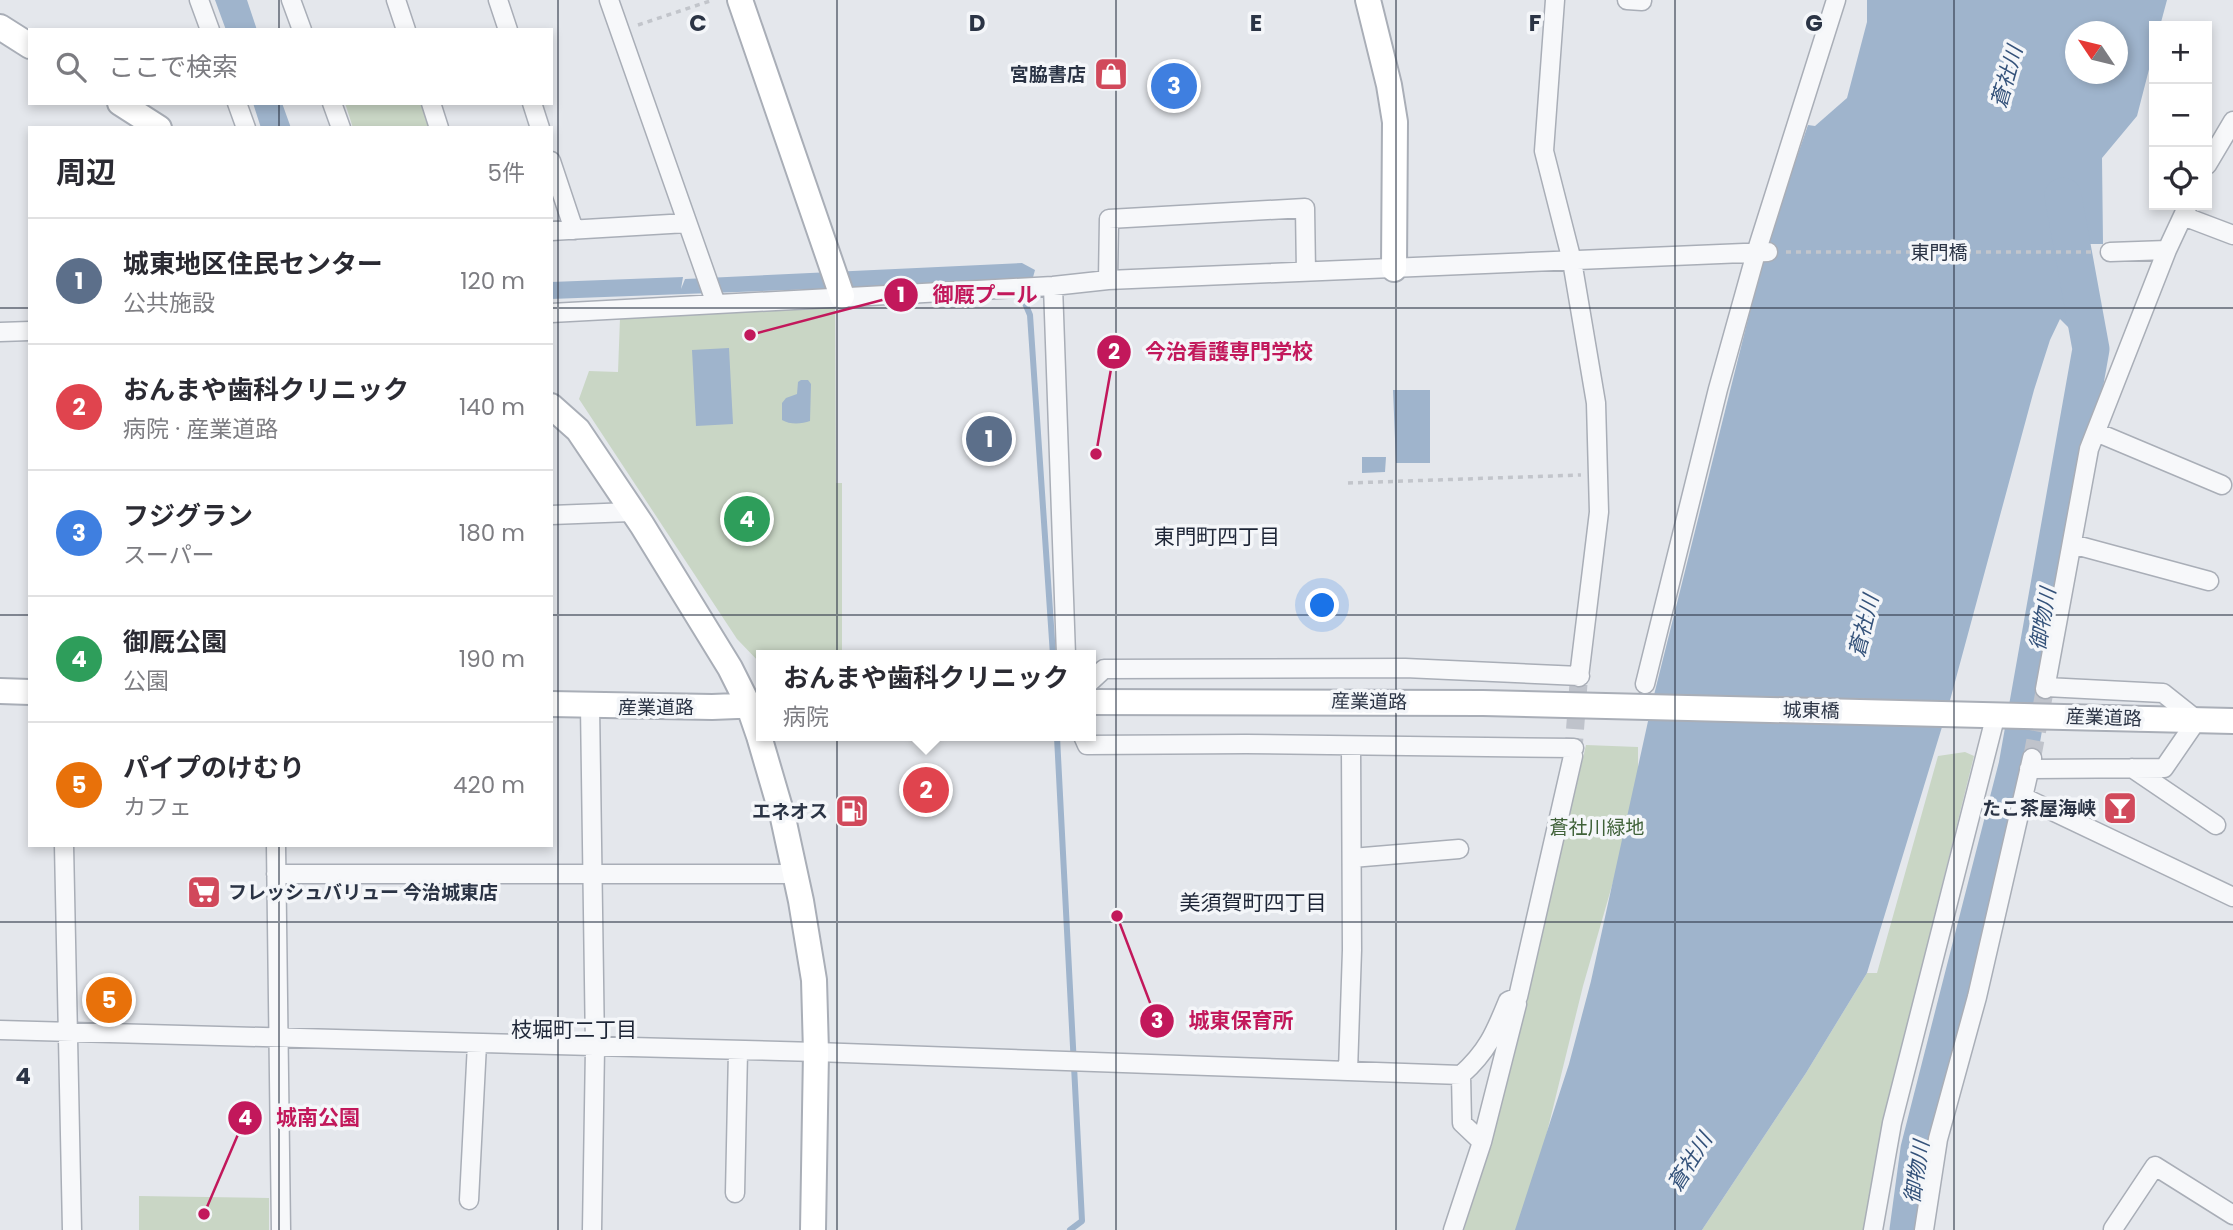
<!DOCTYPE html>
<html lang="ja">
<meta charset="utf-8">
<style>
:root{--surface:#fff;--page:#f7f7f7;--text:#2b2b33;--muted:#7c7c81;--line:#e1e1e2;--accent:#d1495b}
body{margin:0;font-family:Poppins,"Noto Sans JP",sans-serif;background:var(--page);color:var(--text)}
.controls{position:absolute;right:21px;top:21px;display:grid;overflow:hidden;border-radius:0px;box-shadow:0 4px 10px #0003}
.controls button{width:63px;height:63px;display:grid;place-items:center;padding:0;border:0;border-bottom:2px solid var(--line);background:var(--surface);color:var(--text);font:35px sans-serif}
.compass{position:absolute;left:2065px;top:21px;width:63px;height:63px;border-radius:50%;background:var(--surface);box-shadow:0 4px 10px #0003;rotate:305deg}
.you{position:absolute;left:1323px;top:606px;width:24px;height:24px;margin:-18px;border:5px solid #fff;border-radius:50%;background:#1a73e8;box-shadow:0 0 0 10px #1a73e833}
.badge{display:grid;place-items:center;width:46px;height:46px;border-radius:50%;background:var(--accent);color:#fff;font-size:23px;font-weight:700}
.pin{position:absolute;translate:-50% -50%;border:4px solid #fff;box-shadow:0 2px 7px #0006}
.popup{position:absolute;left:756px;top:650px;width:340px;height:91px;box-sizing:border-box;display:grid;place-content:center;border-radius:0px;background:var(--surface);filter:drop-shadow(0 2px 5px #0005);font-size:23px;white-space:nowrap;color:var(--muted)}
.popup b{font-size:26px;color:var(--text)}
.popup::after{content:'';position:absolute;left:50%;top:100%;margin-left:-14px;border:14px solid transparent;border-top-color:var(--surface)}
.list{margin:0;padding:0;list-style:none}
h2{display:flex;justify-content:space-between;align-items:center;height:91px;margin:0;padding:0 28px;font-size:30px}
h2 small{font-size:23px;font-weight:400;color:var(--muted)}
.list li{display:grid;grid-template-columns:46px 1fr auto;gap:21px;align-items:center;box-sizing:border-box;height:126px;padding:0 28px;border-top:2px solid var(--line)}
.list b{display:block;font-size:26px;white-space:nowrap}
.list p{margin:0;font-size:23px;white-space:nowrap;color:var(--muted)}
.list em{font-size:23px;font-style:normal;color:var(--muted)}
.icon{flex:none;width:38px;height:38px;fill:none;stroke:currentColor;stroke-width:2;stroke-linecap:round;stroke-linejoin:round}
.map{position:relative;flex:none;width:2233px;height:1230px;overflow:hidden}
.search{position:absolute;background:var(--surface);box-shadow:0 4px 10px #0003;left:28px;top:28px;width:525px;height:77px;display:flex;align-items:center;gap:18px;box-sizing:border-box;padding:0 24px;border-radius:0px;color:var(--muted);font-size:26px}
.panel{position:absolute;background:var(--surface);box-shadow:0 4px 10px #0003;left:28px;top:126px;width:525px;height:721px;border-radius:0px}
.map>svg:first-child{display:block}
.green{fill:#c9d6c5}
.water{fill:#9fb4cc;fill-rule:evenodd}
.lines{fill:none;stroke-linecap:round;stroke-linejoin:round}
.stream{stroke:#9fb4cc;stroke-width:6}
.river{stroke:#9fb4cc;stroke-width:37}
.street-tunnel{stroke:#bfc3cb;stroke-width:18;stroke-dasharray:18 9;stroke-linecap:butt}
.street-casing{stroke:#a9aeb7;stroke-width:21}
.secondary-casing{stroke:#a9aeb7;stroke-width:28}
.path{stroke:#c2c5cb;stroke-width:3.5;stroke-dasharray:5 5;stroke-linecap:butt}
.street{stroke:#f7f8fa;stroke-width:18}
.secondary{stroke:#fff;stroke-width:24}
.grid{fill:none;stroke:#2b3445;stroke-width:2;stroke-opacity:0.55}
.labels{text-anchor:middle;stroke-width:7;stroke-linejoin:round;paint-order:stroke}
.poi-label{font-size:19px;font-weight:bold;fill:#2b3445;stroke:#f4f6f9;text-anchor:end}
.street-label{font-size:19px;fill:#2b3445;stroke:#f4f6f9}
.park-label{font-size:19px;fill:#3f6138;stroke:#f4f6f9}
.water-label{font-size:21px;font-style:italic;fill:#34527a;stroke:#f4f6f9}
.neighbourhood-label{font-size:21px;fill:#1d2536;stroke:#f4f6f9}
.grid-label{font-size:23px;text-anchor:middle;font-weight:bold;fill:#2b3445;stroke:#f4f6f9;stroke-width:7;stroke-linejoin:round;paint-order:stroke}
.leader{fill:none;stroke:#c2185b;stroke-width:2.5}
.callout-dot{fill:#c2185b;stroke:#f4f6f9;stroke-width:2.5}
.mark-label{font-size:21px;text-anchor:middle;font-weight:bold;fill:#fff}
.callout-label{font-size:21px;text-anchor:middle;font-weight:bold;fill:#c2185b;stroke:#f4f6f9;stroke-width:7;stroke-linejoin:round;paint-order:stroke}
</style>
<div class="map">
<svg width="2233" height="1230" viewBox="0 0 2233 1230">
<rect width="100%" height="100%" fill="#e4e7ec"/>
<path class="green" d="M345,103H424L432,128H353Z
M835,303L836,483H842V653L838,655H762L761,664L737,639L579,399L589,371L618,372L620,318Z
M1586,745L1638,747V785L1626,837L1583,986L1536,1177L1518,1230H1464L1509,1074Z
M1965,752L1974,756L1887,1107L1863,1230H1702L1806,1073L1867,973H1877L1938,756Z
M139,1196L269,1198V1230H139Z"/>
<path class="water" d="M215,0H247L257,30H226Z
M1867,0H2167L2160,26H2154V50L2137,116L2102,158L2103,244H2071L2082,341L2060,319L2050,340L2034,390L1949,704L1867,973L1806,1073L1702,1230H1515L1569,1064L1591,981L1652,703L1767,243L1808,125L1815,126L1847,98L1867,22ZM2076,32H2118V74H2076Z
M253,103H282L291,128H261Z
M1022,263L1035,270L1032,281L551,299V282L683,277L681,289L685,279Z
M729,348L733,424L696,426L692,350Z
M801,380H808L811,384L810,421C802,424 790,425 782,420V403L786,398L797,394L798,382Z
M1393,390H1430V463H1396Z
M1362,457H1386L1385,472L1362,473Z"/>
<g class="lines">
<path class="stream" d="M1019,289L1030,315L1053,655
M1057,737L1082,1221L1070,1230"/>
<path class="river" d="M1908,1230L1919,1149L2017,766L2091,349L2063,196"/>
<path class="street-tunnel" d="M1573,756L1579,677
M2032,758L2045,689"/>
<g class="street-casing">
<path id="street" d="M199,0L210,30
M291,0L302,30
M396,0L406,30
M498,0L508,30
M609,0L716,304
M1555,0L1544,151L1572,261L1596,403L1599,512L1579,677
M1627,0L1642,1
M237,103L246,128
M332,103L341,128
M431,103L439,128
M532,103L540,128
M551,161L574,230
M2207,165L2233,121
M2183,216L2233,235
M551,231L687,223
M2110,252L2167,250
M1108,280L1109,219L1305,208L1306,272
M1053,286L1066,655
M551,313L1053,286L1108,280L1768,252
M0,332L30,331
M2096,432L2222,485
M551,515L631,512
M2072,544L2209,581
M1090,682L1104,669L1405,668L1580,676
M1645,684L1718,389L1756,253L1836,0
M2045,689L2089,449L2167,250L2188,205
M590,706L595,1048L592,1230
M1083,736L1087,745L1246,744L1574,748
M2132,768L2216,825
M2029,769L2164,768L2197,720L2163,693L2046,687
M2023,797L2233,897
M64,845L72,1230
M276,845L281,1230
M1352,858L1459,849
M276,874H796
M0,1030L816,1052L1461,1075C1487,1052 1495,1033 1508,1001L1518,997L1573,756
M1348,1071L1352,950L1351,746
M1461,1075L1462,1123L1482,1142
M735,1193L738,1051
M469,1200L477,1044
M2113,1229L2155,1166L2233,1215
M1453,1230L1482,1142L1517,1004
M1873,1230L1892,1123L1996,714
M1924,1230L1938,1139L1977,997L2032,758"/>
</g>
<g class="secondary-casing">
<path id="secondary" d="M740,0L842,296
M1368,0L1389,85L1395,122L1394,269
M0,27L30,46
M120,103L159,128
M551,406L578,430L642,525L730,668L748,704L759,736L783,818L801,901L814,980L816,1052L813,1230
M0,691L30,692
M1090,702L1483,703L2233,721
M551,704L712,707L762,705"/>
</g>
<path class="path" d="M638,25L713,0
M1786,252H2094
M1348,483L1581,475"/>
<use href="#street" class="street"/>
<use href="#secondary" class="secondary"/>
</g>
<path class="grid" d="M279,0V30M558,0V1230M837,0V1230M1116,0V1230M1396,0V1230M1675,0V1230M1954,0V1230M279,103V128M0,308H30M551,308H2233M0,615H30M551,615H2233M279,845V1230M0,922H2233"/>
<defs>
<g id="shop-square" transform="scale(1.75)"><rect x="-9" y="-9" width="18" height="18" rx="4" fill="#d1495b" stroke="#f4f6f9"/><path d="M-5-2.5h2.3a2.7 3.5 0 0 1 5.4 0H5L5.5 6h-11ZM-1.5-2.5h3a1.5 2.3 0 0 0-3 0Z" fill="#fff"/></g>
<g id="bar-square" transform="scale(1.75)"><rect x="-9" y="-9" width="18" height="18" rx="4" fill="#d1495b" stroke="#f4f6f9"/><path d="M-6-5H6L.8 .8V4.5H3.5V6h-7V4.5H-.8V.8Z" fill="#fff"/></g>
<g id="fuel-square" transform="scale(1.75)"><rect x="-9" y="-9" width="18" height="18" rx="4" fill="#d1495b" stroke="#f4f6f9"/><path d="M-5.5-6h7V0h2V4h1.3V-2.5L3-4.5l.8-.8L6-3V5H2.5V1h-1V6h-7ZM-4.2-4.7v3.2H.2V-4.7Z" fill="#fff"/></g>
<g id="supermarket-square" transform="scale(1.75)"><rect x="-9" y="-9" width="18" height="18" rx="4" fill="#d1495b" stroke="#f4f6f9"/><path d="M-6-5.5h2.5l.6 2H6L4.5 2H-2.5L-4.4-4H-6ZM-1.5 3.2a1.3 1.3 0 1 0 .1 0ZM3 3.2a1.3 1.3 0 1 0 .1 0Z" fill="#fff"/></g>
</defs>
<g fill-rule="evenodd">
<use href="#shop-square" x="1111" y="74"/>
<use href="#bar-square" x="2120" y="808"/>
<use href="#fuel-square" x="852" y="811"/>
<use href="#supermarket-square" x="204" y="892"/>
</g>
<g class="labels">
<g class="poi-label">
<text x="1086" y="81">宮脇書店</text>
<text x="2096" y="815">たこ茶屋海峡</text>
<text x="828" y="818">エネオス</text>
<text x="228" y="899" text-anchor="start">フレッシュバリュー 今治城東店</text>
</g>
<g class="street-label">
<text x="1939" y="259">東門橋</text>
<text transform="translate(1369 701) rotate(1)" y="7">産業道路</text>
<text x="656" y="714">産業道路</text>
<text transform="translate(1811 710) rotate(1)" y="7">城東橋</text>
<text transform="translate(2104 717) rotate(2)" y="7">産業道路</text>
</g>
<g class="park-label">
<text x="1597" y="834">蒼社川緑地</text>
</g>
<g class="water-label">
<text transform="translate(2007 77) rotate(-74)" y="7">蒼社川</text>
<text transform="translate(2043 619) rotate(-80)" y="7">御物川</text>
<text transform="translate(1864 626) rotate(-76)" y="7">蒼社川</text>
<text transform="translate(1690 1162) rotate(-58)" y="7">蒼社川</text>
<text transform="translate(1917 1172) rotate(-81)" y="7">御物川</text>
</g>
<g class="neighbourhood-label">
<text x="1217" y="544">東門町四丁目</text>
<text x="1253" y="910">美須賀町四丁目</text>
<text x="574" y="1037">枝堀町二丁目</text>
</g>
</g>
<g class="grid-label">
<text x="698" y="31">C</text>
<text x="977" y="31">D</text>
<text x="1256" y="31">E</text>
<text x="1535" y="31">F</text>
<text x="1814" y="31">G</text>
<text x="23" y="1084">4</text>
</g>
<path class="leader" d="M750 335L901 295M1096 454L1114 352M1117 916L1157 1021M204 1214L245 1118"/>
<g class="callout-dot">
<circle cx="750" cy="335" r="7"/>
<circle cx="1096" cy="454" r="7"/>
<circle cx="1117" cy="916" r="7"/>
<circle cx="204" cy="1214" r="7"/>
<circle cx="901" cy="295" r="18"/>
<circle cx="1114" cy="352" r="18"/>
<circle cx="1157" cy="1021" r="18"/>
<circle cx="245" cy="1118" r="18"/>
</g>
<g class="mark-label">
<text x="901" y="302">1</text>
<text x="1114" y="359">2</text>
<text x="1157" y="1028">3</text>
<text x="245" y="1125">4</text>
</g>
<g class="callout-label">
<text x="985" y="302">御厩プール</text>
<text x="1229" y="359">今治看護専門学校</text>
<text x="1241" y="1028">城東保育所</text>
<text x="318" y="1125">城南公園</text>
</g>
</svg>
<div class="controls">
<button>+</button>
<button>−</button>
<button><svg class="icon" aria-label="locate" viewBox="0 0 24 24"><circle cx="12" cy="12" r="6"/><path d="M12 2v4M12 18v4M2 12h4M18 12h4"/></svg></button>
</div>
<svg class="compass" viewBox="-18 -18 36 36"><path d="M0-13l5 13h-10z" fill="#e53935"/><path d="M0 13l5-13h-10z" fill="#7c7c81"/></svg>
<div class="you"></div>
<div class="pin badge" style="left:989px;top:439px;background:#5c6f8a">1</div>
<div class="pin badge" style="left:926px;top:790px;background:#e0444e">2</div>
<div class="popup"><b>おんまや歯科クリニック</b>病院</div>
<div class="pin badge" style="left:1174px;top:86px;background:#3f7fe0">3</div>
<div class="pin badge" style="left:747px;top:519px;background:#2e9e5b">4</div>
<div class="pin badge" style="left:109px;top:1000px;background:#e8710a">5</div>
<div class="search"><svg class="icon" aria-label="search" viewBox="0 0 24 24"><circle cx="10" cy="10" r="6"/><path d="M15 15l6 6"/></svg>ここで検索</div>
<section class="panel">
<h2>周辺<small>5件</small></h2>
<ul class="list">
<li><span class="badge" style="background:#5c6f8a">1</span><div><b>城東地区住民センター</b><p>公共施設</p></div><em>120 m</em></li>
<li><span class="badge" style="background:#e0444e">2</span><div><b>おんまや歯科クリニック</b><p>病院 · 産業道路</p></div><em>140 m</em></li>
<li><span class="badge" style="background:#3f7fe0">3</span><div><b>フジグラン</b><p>スーパー</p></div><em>180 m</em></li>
<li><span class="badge" style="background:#2e9e5b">4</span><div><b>御厩公園</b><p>公園</p></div><em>190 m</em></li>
<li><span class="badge" style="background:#e8710a">5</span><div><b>パイプのけむり</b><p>カフェ</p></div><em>420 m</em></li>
</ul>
</section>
</div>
